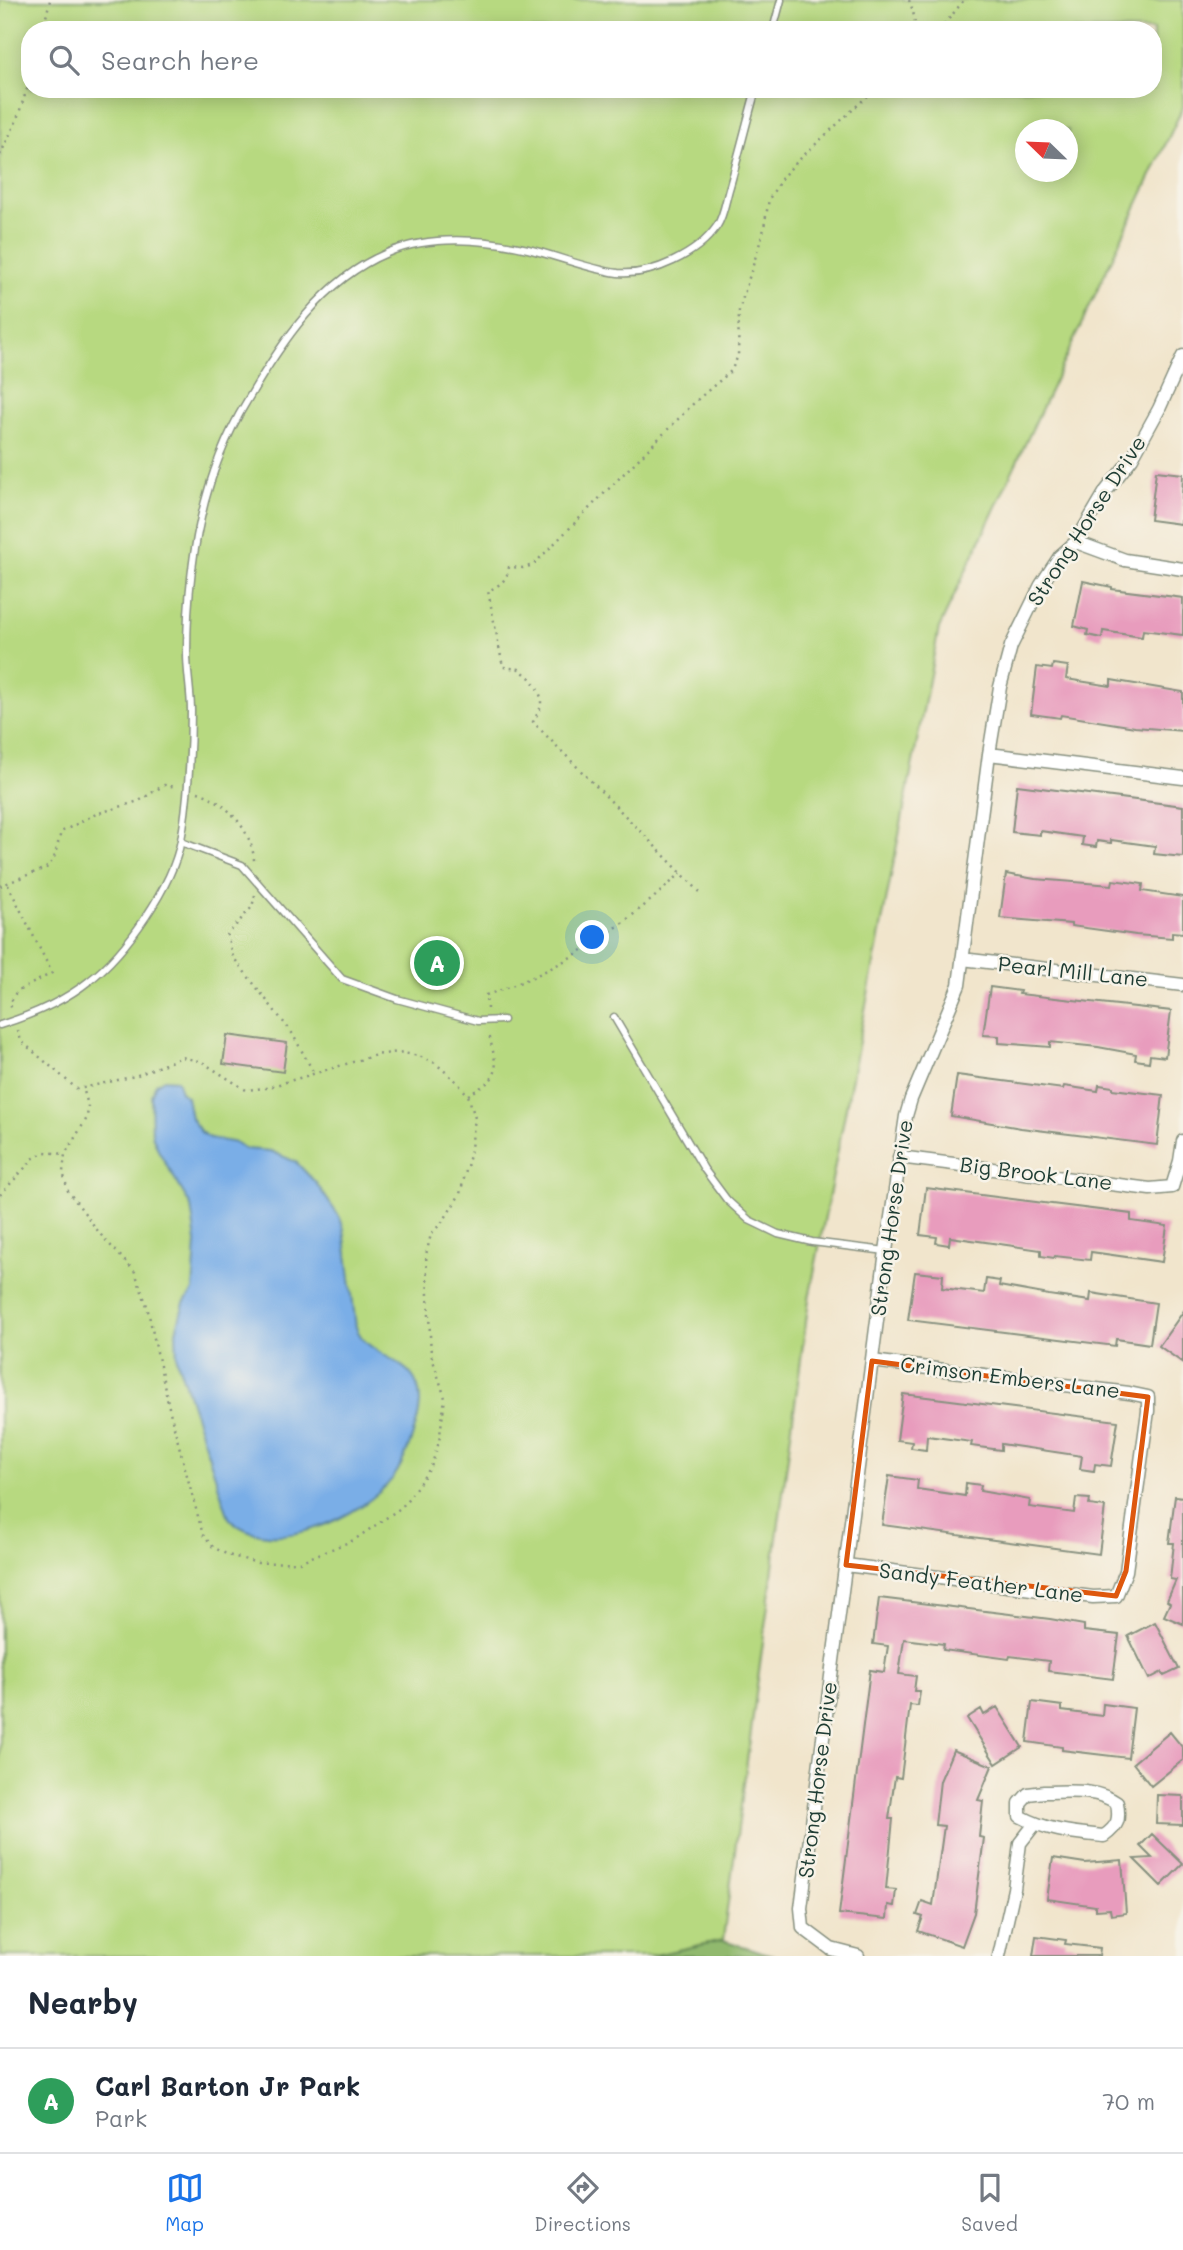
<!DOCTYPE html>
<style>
:root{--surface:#fff;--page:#f6f6f7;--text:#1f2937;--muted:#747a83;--line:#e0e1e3;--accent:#1a73e8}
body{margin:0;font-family:Mali,sans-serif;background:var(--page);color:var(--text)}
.compass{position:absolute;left:1015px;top:119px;width:63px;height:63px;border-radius:50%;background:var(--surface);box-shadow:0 4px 18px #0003;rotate:293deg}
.you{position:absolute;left:593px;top:938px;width:24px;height:24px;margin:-18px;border:5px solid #fff;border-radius:50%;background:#1a73e8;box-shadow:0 0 0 10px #1a73e833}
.badge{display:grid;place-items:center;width:46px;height:46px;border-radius:50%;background:var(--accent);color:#fff;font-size:23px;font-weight:700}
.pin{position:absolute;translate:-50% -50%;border:4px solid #fff;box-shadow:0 2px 7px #0006}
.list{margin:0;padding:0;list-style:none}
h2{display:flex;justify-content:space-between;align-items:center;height:91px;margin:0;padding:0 28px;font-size:30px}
h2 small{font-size:23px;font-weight:400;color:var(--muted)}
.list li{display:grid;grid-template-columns:46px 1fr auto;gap:21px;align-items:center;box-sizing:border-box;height:105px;padding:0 28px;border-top:2px solid var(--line)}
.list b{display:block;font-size:26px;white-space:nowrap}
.list p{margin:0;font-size:23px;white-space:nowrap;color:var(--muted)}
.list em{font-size:23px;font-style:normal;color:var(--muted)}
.icon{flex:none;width:38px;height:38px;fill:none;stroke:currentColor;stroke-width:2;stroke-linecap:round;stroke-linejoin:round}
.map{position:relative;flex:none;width:1183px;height:1956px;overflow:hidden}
.search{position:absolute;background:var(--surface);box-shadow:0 4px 18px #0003;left:21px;right:21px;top:21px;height:77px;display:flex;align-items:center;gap:18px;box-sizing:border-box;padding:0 24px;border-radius:28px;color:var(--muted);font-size:26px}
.sheet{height:196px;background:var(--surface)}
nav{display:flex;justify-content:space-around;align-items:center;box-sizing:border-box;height:98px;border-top:2px solid var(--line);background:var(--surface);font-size:19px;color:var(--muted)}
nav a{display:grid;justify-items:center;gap:4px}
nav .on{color:var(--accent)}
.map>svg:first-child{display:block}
.green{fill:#b7d980;stroke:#6b8b5a;stroke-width:2;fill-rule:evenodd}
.forest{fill:#91b96e;stroke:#587b51;stroke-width:2}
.water{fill:#7aaee7;stroke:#4c768e;stroke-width:2}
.building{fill:#e89cbd}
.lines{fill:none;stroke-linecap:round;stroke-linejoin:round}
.lane-casing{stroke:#889180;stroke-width:9}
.street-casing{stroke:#889180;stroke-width:15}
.path{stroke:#889180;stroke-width:2.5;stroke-dasharray:2 5;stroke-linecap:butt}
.lane{stroke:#fff;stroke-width:6}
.street{stroke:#fff;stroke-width:12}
.marked{fill:none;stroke:#de580e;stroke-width:5;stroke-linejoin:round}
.labels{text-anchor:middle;stroke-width:5;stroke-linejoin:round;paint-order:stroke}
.street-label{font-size:21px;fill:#1f3d34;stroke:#f7f3e8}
</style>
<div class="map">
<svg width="1183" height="1956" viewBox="0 0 1183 1956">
<rect width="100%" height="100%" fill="#f7f3e8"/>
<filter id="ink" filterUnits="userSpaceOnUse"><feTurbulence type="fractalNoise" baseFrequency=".0143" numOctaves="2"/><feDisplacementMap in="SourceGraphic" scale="14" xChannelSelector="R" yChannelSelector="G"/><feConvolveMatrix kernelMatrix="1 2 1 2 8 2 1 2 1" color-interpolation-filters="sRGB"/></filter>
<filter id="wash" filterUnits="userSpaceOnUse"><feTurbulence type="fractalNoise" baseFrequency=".00686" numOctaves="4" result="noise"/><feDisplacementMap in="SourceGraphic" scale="28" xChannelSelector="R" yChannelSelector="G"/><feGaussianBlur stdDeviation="1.57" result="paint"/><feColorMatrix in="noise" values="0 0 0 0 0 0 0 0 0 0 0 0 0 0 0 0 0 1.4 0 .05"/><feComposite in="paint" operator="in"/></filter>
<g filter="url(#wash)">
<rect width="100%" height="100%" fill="#f1e5cc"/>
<path class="green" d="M0,0H1183V107L939,628L809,1299L723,1940L651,1956H0ZM30,30H1153V89H30ZM1026,130H1068V172H1026Z"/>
<path class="forest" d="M723,1940L775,1956H651Z"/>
<path class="water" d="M164,1079L177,1080L181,1092L187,1097L191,1118L201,1132L210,1138L236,1143L246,1149L271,1151L296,1162L316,1183L340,1218L344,1229L356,1327C369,1362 421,1355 420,1403C419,1422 405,1462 393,1478C362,1517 270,1560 229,1518L177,1360L176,1331L184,1303L193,1291L196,1242L191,1206L159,1152L152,1135L151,1095L156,1084Z"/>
<g id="blocks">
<path class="building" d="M1156,471L1183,474L1181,524L1150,520Z
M1083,581L1112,587V589L1183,598V635L1143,630L1142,637L1103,631L1102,638L1087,635L1088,630L1074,626Z
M1053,664L1068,666L1066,679L1111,686V680L1183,692V731L1135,727L1061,715L1060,718L1031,714L1037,667L1052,669Z
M1017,785L1183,806V857L1154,854L1155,846L1111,840V843L1097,841L1096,847L1082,845L1083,837L1040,831V835L1012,832Z
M1006,874L1035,879L1112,885L1113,880L1143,884L1142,891L1183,897V933L1172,932V938L1136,935L1071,926V924L1000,918Z
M990,987L1020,991L1019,994L1171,1011L1165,1057L1150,1055L1149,1062L1135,1060L1136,1054L1098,1047L1050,1042V1047L999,1043V1036L983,1035Z
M227,1035L287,1043L283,1072L223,1064Z
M957,1075L1063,1089L1064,1086L1098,1091L1099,1085L1113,1087V1089L1163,1095L1157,1145L1021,1128L951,1116Z
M926,1188L1131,1214V1221L1167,1226L1162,1262L1091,1252L1090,1260L1055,1256L1054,1258L1041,1256V1250L950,1237L949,1245L936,1243L937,1237L920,1235Z
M915,1272L943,1275L942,1288L984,1293L986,1279L1000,1281L999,1286L1049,1295L1090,1301L1091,1293L1156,1303L1150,1344L1116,1339L1115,1346L908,1320Z
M1183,1312V1363L1159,1346Z
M903,1394L1118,1421L1111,1466L1095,1464L1094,1471L1080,1469L1082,1456L1001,1444V1450L971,1446L972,1442L927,1436L926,1450L911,1448L912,1442L897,1440Z
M889,1476L918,1480L917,1489L965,1496L966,1483L981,1485L980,1491L1030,1500L1029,1507L1074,1513L1076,1498L1090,1499L1089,1505L1105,1507L1099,1554L882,1525Z
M1175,1496L1183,1497V1624L1164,1616L1170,1603L1167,1601L1176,1580L1170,1579L1174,1543H1169Z
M879,1598L1050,1619L1084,1625V1631L1119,1635L1113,1679L1048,1671L1049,1661L1010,1656L1009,1659L943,1650L944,1644L904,1639L899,1674L916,1676L914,1691H920L918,1706L910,1705L901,1778L895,1777L889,1819H893L886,1889L896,1890L894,1906L888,1905L887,1919L839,1914L870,1670L884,1672L888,1646L873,1644Z
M1155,1622L1179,1669L1164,1676L1162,1672L1149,1679L1128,1636Z
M1032,1702L1062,1706V1711L1102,1716L1103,1704L1134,1708L1128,1758L1062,1750V1747L1027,1742Z
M997,1707L1022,1747L996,1764L967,1718L981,1709L984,1715Z
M1170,1732L1183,1748V1760L1151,1786L1133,1763Z
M953,1750L992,1766L978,1800L983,1801L979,1837L984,1838L974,1913L962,1946L918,1931L923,1917L917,1915L922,1901L933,1905L944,1826L935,1825L940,1781Z
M1157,1795L1183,1796V1825L1156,1824Z
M1152,1834L1183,1864L1161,1886L1134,1859L1152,1858L1140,1846Z
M1053,1858L1085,1863L1122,1860L1126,1913L1111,1915L1110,1909L1096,1910V1906L1047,1899Z
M1036,1936L1066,1940L1065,1944L1100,1948L1099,1956H1033Z"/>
</g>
</g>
<g filter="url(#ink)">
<use href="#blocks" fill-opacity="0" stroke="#889180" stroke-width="2"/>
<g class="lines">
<g class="lane-casing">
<path id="lane" d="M773,30L781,0
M181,842L242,865L342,979L397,999L478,1021L503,1020
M614,1017L704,1169L727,1200L749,1220L778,1234L812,1242L886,1251
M0,1025C32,1015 63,1002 89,981C126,953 173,885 181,840C188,804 191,748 191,711C191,692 187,673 187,654C187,567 201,476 247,401C281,343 322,280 387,253C430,235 483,239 528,249C558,256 587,269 618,273C652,276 698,254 717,226C724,216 726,198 730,186C739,154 747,121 756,89"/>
</g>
<g class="street-casing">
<path id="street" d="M1076,542L1125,560L1183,569
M989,754L1183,778
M962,959L1183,985
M899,1157L1150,1189L1172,1187L1180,1161L1183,1141
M846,1565L1093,1597L1116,1596L1126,1571L1148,1411V1397L1129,1393L872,1361
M1044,1792C1070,1792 1095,1788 1117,1803C1120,1820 1118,1826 1104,1836C1073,1833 1047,1831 1020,1816V1803L1028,1794Z
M858,1956L831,1949L803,1928L801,1908L886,1251L906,1116L911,1099L959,985L989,754L1000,687L1011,646L1041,585L1060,556L1076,542L1106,491L1132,458L1159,409L1183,356
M999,1956L1014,1889L1020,1843L1035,1824"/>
</g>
<path class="path" d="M909,0L913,11L916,30
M43,30L50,0
M940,30L964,0
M0,155L16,122L30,80
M198,792C225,800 253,831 254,861
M8,885L52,973L16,992L10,1004L12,1010
M0,886L48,867L54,858L61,832L96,814L139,801L164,785L177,787
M700,892L533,722L541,707V697L536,686L529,677L519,669L503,667L488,591C500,585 507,581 509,567L523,568L533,565L697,400L731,371L738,356L739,310L763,233L769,199L783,176L803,156L875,89
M255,895L252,907L227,935L233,957L292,1033L315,1075
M487,1009L486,995C561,971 624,927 681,873
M18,1030L21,1041L77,1089L83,1088L135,1076L182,1057L202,1062L246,1090L266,1088L376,1055L398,1052L419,1056L435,1063L455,1080L468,1095L475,1118L470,1155L460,1194L444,1220L431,1234L426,1255L431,1354L445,1398L439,1442L431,1467L402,1507L354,1540L299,1562L258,1563L228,1555L213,1547L203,1535L170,1412L147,1306L135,1272L101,1235L68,1191L63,1172L65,1154L87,1118L88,1105L83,1088
M468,1095C506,1074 496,1071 489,1033
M0,1195L34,1158L45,1152L65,1154"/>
<use href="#lane" class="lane"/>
<use href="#street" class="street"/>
</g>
</g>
<path class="marked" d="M872,1361L1148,1397L1126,1571L1116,1596L846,1565Z"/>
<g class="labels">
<g class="street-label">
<text transform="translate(1087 521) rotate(-57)" y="7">Strong Horse Drive</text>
<text transform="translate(1073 972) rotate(6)" y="7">Pearl Mill Lane</text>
<text transform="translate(1036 1174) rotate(7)" y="7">Big Brook Lane</text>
<text transform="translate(892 1218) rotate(-82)" y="7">Strong Horse Drive</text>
<text transform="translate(1010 1378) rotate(7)" y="7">Crimson Embers Lane</text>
<text transform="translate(981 1583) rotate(7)" y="7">Sandy Feather Lane</text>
<text transform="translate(818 1780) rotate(-83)" y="7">Strong Horse Drive</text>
</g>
</g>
</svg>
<svg class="compass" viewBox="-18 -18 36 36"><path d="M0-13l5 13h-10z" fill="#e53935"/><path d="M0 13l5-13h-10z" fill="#747a83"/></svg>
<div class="you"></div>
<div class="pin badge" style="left:437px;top:963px;background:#2e9e5b">A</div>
<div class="search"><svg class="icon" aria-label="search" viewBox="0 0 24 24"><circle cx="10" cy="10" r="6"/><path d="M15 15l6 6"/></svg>Search here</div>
</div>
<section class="sheet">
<h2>Nearby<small></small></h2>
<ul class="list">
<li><span class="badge" style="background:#2e9e5b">A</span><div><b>Carl Barton Jr Park</b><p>Park</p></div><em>70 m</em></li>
</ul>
</section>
<nav>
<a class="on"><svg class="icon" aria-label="map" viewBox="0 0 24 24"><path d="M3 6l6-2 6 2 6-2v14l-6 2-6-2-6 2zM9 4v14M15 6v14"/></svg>Map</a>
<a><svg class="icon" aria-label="directions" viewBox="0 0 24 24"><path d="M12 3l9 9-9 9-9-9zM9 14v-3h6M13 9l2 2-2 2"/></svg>Directions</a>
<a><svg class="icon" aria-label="saved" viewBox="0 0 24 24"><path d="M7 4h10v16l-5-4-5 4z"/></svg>Saved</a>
</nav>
